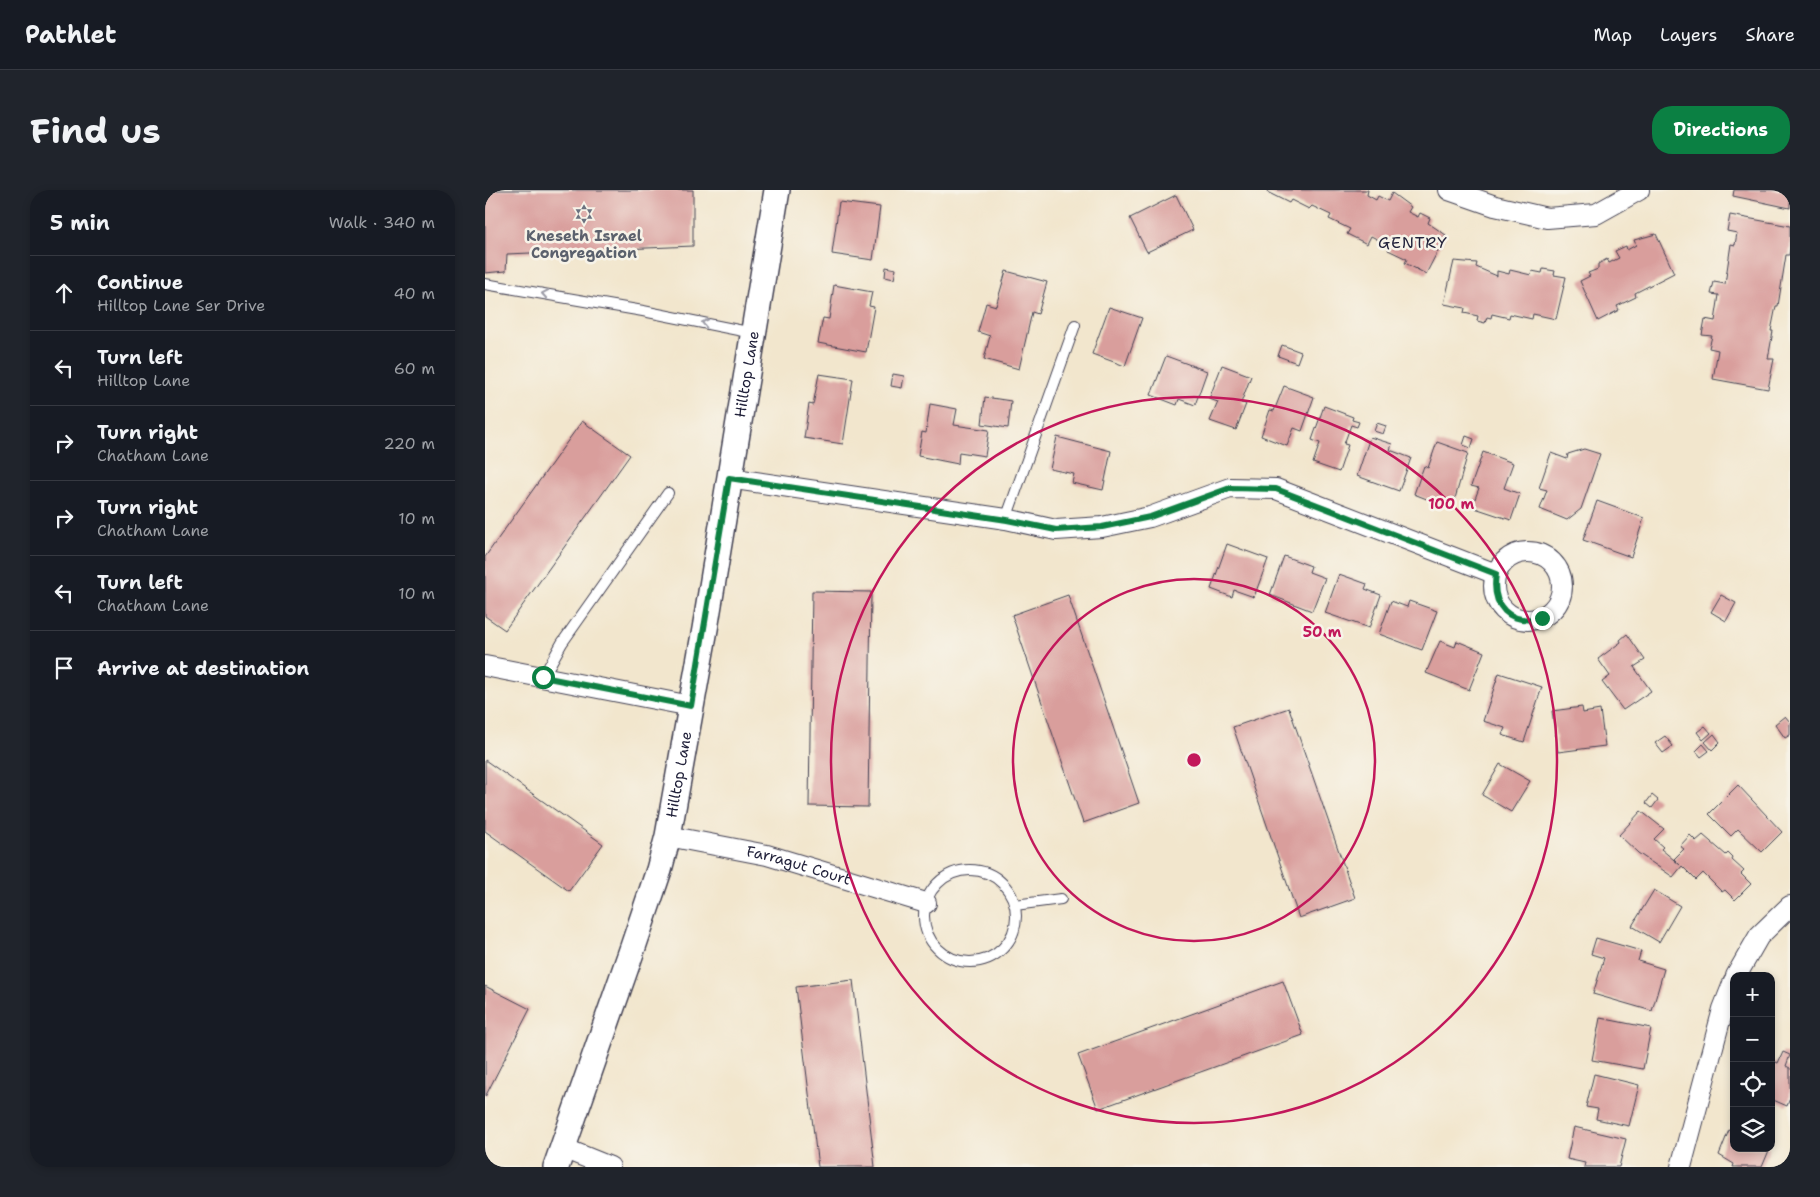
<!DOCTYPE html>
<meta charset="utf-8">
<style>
:root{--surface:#171b24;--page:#20242c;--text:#f1f3f6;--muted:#9ea1a6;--line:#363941;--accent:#0b8043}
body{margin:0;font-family:"Shantell Sans",sans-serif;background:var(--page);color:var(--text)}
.controls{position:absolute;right:15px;bottom:15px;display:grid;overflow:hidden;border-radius:10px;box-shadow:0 2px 8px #0003}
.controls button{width:45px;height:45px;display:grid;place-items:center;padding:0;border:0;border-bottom:1px solid var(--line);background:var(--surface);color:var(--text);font:25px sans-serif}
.stop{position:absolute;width:15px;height:15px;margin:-11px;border:4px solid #0b8043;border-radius:50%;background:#fff}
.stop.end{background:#0b8043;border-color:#fff;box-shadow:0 1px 5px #0008}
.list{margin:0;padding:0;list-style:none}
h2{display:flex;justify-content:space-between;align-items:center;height:65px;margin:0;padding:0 20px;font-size:21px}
h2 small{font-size:16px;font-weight:400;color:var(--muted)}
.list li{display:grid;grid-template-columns:32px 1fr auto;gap:15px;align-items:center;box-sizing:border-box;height:75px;padding:0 20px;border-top:1px solid var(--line)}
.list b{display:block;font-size:19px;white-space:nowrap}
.list p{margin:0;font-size:16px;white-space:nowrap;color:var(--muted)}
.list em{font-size:16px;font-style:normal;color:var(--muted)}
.icon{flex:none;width:28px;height:28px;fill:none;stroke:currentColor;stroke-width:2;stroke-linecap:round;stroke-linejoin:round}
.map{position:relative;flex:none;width:1305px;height:977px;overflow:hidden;border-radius:20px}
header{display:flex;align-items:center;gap:30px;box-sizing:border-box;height:70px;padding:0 25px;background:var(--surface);border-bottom:1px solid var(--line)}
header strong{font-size:24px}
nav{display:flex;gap:28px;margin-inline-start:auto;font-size:18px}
.intro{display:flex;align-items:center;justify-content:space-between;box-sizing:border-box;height:120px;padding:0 30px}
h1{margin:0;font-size:35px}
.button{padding:12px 22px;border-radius:20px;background:var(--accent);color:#fff;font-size:18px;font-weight:700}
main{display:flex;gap:30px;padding:0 30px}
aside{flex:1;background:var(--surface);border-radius:20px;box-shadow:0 2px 8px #0003}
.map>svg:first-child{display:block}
.building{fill:#d99e9c}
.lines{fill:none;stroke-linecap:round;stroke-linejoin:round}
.service-casing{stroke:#413f51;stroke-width:12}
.minor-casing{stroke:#413f51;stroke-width:22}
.tertiary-casing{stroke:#413f51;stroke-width:28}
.service{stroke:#fff;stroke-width:10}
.minor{stroke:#fff;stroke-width:20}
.tertiary{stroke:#fff;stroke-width:25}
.oneway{stroke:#9c9ca7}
.route{stroke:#0b8043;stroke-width:6}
.ring{fill:none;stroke:#c2185b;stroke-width:2.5}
.labels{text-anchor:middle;stroke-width:5;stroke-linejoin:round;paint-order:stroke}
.worship-label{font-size:15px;font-weight:bold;fill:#5b616d;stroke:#f7f3e8}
.street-label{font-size:15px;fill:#22223b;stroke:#f7f3e8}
.neighbourhood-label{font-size:16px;letter-spacing:1px;fill:#22223b;stroke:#f7f3e8}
.centre{fill:#c2185b;stroke:#f7f3e8;stroke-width:2.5}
.ring-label{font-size:15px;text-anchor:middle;font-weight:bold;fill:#c2185b;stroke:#f7f3e8;stroke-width:5;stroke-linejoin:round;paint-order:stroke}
</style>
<header>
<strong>Pathlet</strong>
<nav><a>Map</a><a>Layers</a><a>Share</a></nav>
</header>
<div class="intro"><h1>Find us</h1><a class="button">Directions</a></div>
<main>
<aside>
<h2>5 min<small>Walk · 340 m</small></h2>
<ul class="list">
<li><svg class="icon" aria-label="ahead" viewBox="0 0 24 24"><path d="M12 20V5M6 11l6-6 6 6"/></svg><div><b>Continue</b><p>Hilltop Lane Ser Drive</p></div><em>40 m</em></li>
<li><svg class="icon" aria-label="left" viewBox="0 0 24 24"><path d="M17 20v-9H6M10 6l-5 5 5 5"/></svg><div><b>Turn left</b><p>Hilltop Lane</p></div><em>60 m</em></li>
<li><svg class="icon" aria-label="right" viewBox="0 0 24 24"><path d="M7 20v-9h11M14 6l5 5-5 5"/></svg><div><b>Turn right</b><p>Chatham Lane</p></div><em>220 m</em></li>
<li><svg class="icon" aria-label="right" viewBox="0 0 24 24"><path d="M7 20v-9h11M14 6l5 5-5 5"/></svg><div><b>Turn right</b><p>Chatham Lane</p></div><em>10 m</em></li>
<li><svg class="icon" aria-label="left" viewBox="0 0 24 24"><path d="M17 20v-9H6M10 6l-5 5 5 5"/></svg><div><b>Turn left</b><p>Chatham Lane</p></div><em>10 m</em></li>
<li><svg class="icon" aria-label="arrive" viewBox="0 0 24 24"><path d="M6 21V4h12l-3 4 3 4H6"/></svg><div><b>Arrive at destination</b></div></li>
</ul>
</aside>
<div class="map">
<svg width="1305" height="977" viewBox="0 0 1305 977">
<rect width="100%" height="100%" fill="#f7f3e8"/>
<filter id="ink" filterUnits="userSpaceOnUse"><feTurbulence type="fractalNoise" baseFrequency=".02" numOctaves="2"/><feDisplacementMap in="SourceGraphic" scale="10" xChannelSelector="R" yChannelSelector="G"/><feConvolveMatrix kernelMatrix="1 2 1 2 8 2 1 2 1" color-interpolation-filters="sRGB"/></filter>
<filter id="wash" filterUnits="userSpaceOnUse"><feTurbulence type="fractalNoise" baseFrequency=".0096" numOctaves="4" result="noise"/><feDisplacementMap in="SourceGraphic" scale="20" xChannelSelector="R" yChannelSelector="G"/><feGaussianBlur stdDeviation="1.12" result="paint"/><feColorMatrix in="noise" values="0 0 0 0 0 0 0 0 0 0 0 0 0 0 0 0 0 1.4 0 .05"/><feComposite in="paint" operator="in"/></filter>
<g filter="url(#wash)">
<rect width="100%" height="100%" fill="#f2e6cd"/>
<g id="blocks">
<path class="building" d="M0,0H208V56L22,64L21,81L0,83Z
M783,0H883L882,5L891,10L893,6L903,11L907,3L926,17L923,22L933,27L935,23L945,28L943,33L961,45L941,84L920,73L922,69L903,60L905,56L886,46L882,54L862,44L865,39L844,29L846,25L827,16L824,19L806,10L804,13L782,2Z
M1249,0H1305V18L1248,6Z
M691,5L708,40L662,62L645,28Z
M354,12L395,17L388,70L347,64Z
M1245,25L1305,36V58L1304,65H1301L1293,116H1291L1286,141H1288L1283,169H1289L1283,199L1228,189L1233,160L1224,158L1227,146L1217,145L1220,129L1230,131L1234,105L1226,104L1229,92L1240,94L1246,54L1250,55L1252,43L1242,41Z
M1171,44L1189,83L1150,103L1151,107L1132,116L1134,120L1113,131L1095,91L1105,86L1103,83L1113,79V74L1122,69L1124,73L1134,68L1130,61L1141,56L1142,60L1151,55L1149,50Z
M969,71L992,73L991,77L1012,86V81L1024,84L1025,80L1046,85L1047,81L1057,83L1058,79L1070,81L1069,85L1081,87L1071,129L1048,124L1047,129L1025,124L1024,128L1007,124L1006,128L1002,127L1000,133L992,131L993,126L979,123L980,118L959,114Z
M401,77L411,79L409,89L400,87Z
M521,81L562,92L553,124L547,122L534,179L499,169L505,146L493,142L501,113L511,116Z
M349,95L387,102L384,116L389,117L381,162L333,153L338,128L344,129Z
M624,117L657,128L640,176L607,164Z
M797,155L816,162L812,173L793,166Z
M681,166L722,181L710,215L694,209L692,215L666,205Z
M737,175L766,186L756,213L761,214L751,240L725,231L733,212L724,209Z
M334,184L368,189L358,254L319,248L324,214L328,215Z
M408,184L419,186L417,198L406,196Z
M799,196L829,207L817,241L809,238L802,256L776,246L785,220L789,221Z
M500,207L526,211L523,238L497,234Z
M445,214L472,219L469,235L504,240L500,266L474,262L473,274L433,266L437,242L441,243Z
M839,216L868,227L867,230L874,232L872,237L866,235L859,254L863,255L854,282L828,273L835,253L827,250Z
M97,231L145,265L20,440L0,426V367Z
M892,233L901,236L898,244L889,241Z
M981,246L989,249L986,258L978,255Z
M572,247L626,261L618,300L587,293L589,284L565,279Z
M885,247L907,254L905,260L926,268L914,301L872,286Z
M952,252L983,263L967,319L929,304L939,276L943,278Z
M1099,259L1115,264L1096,319L1082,330L1055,319L1062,300L1054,298L1066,263L1082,269L1083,264Z
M998,262L1028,273L1019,298L1035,304L1026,330L987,317L994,298L986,296Z
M1112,311L1159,328L1146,367L1098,350Z
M742,354L783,369L769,407L749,400L747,407L726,399Z
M799,366L826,376L824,382L840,388L827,421L785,405Z
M854,384L882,394L880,399L896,405L884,438L840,423Z
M327,401L386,402L383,617L324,616Z
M583,405L654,613L598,633L527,425Z
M1236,405L1251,413L1241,431L1226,422Z
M906,411L922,417L924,411L952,421L937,460L894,444Z
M1142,444L1160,470L1149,477L1166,501L1138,520L1117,492L1125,486L1113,469L1136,452L1135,450Z
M955,451L970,457L972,451L999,462L984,500L941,483Z
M1014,483L1057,497L1039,552L1017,545L1020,538L998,531Z
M1097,517L1098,523L1115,520L1120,556L1073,562L1067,521Z
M804,518L870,708L814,728L748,537Z
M1300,526L1305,532V545L1300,548L1290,534Z
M1220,536L1226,543L1218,550L1212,542Z
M1229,544L1235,552L1227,560L1220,552Z
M1180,546L1188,556L1178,563L1170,553Z
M1218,554L1224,561L1216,567L1211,561Z
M0,570L118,654L84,701L0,641Z
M1015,574L1045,591L1026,622L997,605Z
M1253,595L1297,642L1277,662L1253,639L1246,646L1224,624Z
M1167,605L1173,610L1167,618L1161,613Z
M1156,621L1179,639L1169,649L1178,657L1176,659L1195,675L1189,669L1199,659L1195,656L1205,645L1211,651L1218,645L1241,665L1243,663L1248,668L1247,670L1259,681L1256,684L1266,694L1250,710L1240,700L1237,702L1218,683L1211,690L1197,676L1188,687L1153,663L1134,645Z
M1169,700L1195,716L1174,752L1147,736Z
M1111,748L1156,761L1153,771L1179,779L1167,821L1108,804L1119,768L1106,764Z
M368,790L390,977H333L311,797Z
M798,791L818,845L613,919L593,865Z
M0,796L45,819L0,907Z
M1115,828L1166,838L1158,879L1107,870Z
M1298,862L1305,865L1301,876L1305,878V908L1302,916L1286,909V870L1293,873Z
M1109,884L1154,895L1144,936L1111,929L1113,919L1101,917Z
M1089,937L1141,949L1134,977H1099L1100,973L1082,969Z
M1244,940L1249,942V958H1285L1277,977H1248L1249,974L1234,965Z"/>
</g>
</g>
<g filter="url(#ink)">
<use href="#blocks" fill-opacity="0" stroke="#413f51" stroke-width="1"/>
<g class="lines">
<g class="service-casing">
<path id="service" d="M0,94L158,121L268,143
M521,329L590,135
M58,487L77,453L183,303
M439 726a46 46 0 1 1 92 0a46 46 0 1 1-92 0Z
M530,715L576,709"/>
</g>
<g class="minor-casing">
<g id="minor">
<path d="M964,0L1010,16L1062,28L1111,24L1154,0"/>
<path d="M243,288L521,329L571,340L617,337L665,327L745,298L791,299L1011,384"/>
<circle cx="1043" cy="396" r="34"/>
<path d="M0,476L206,516"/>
<path id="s1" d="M183,646L282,665L441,713"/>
<path d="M1251,786L1274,746L1305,716"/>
<path d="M78,958L125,977"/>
<path d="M1196,977L1238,819L1249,791"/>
</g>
</g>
<g class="tertiary-casing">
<g id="tertiary">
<path id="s2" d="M71,977L148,757L174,680L183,646L220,439L292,0"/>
</g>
</g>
<use href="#service" class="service"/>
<use href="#minor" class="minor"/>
<use href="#tertiary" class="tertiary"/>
</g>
<defs><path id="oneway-chevron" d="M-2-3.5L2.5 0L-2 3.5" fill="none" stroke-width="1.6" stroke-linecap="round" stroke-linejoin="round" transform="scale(1.25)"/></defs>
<g class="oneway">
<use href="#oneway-chevron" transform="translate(60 104) rotate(-170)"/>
<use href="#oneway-chevron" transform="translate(220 133) rotate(-168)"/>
</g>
</g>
<g class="lines" filter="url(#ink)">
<path class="route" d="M58,487L206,516L244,288L522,330L571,340L617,337L665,327L745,298L791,299L1011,384C1006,417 1024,435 1057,428"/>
</g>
<g class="ring">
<circle cx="709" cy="570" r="181"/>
<circle cx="709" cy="570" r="363"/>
</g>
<defs>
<g id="synagogue-bare" transform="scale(1.5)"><path d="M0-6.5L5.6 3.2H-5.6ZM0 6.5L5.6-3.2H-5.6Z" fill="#6b7280" stroke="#f7f3e8" stroke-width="2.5" paint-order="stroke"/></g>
</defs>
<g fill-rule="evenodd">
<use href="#synagogue-bare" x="99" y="24"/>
</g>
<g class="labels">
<g class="worship-label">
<text x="99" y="51">Kneseth Israel<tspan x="99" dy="17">Congregation</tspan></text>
</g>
<g class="street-label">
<text dy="5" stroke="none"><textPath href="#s2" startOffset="818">Hilltop Lane</textPath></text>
<text dy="5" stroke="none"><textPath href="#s2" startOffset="412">Hilltop Lane</textPath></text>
<text dy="5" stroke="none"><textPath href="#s1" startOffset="134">Farragut Court</textPath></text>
</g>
<g class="neighbourhood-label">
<text x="928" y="58">GENTRY</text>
</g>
</g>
<circle cx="709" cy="570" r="8" class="centre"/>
<g class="ring-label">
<text x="966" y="319">100 m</text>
<text x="837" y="447">50 m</text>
</g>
</svg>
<div class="controls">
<button>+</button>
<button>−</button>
<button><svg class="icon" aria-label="locate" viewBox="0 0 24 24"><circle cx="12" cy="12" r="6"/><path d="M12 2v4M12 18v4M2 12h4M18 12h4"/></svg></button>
<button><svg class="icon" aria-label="layers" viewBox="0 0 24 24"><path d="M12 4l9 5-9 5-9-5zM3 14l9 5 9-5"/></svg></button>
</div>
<div class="stop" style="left:58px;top:487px"></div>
<div class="stop end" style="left:1057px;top:428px"></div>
</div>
</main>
